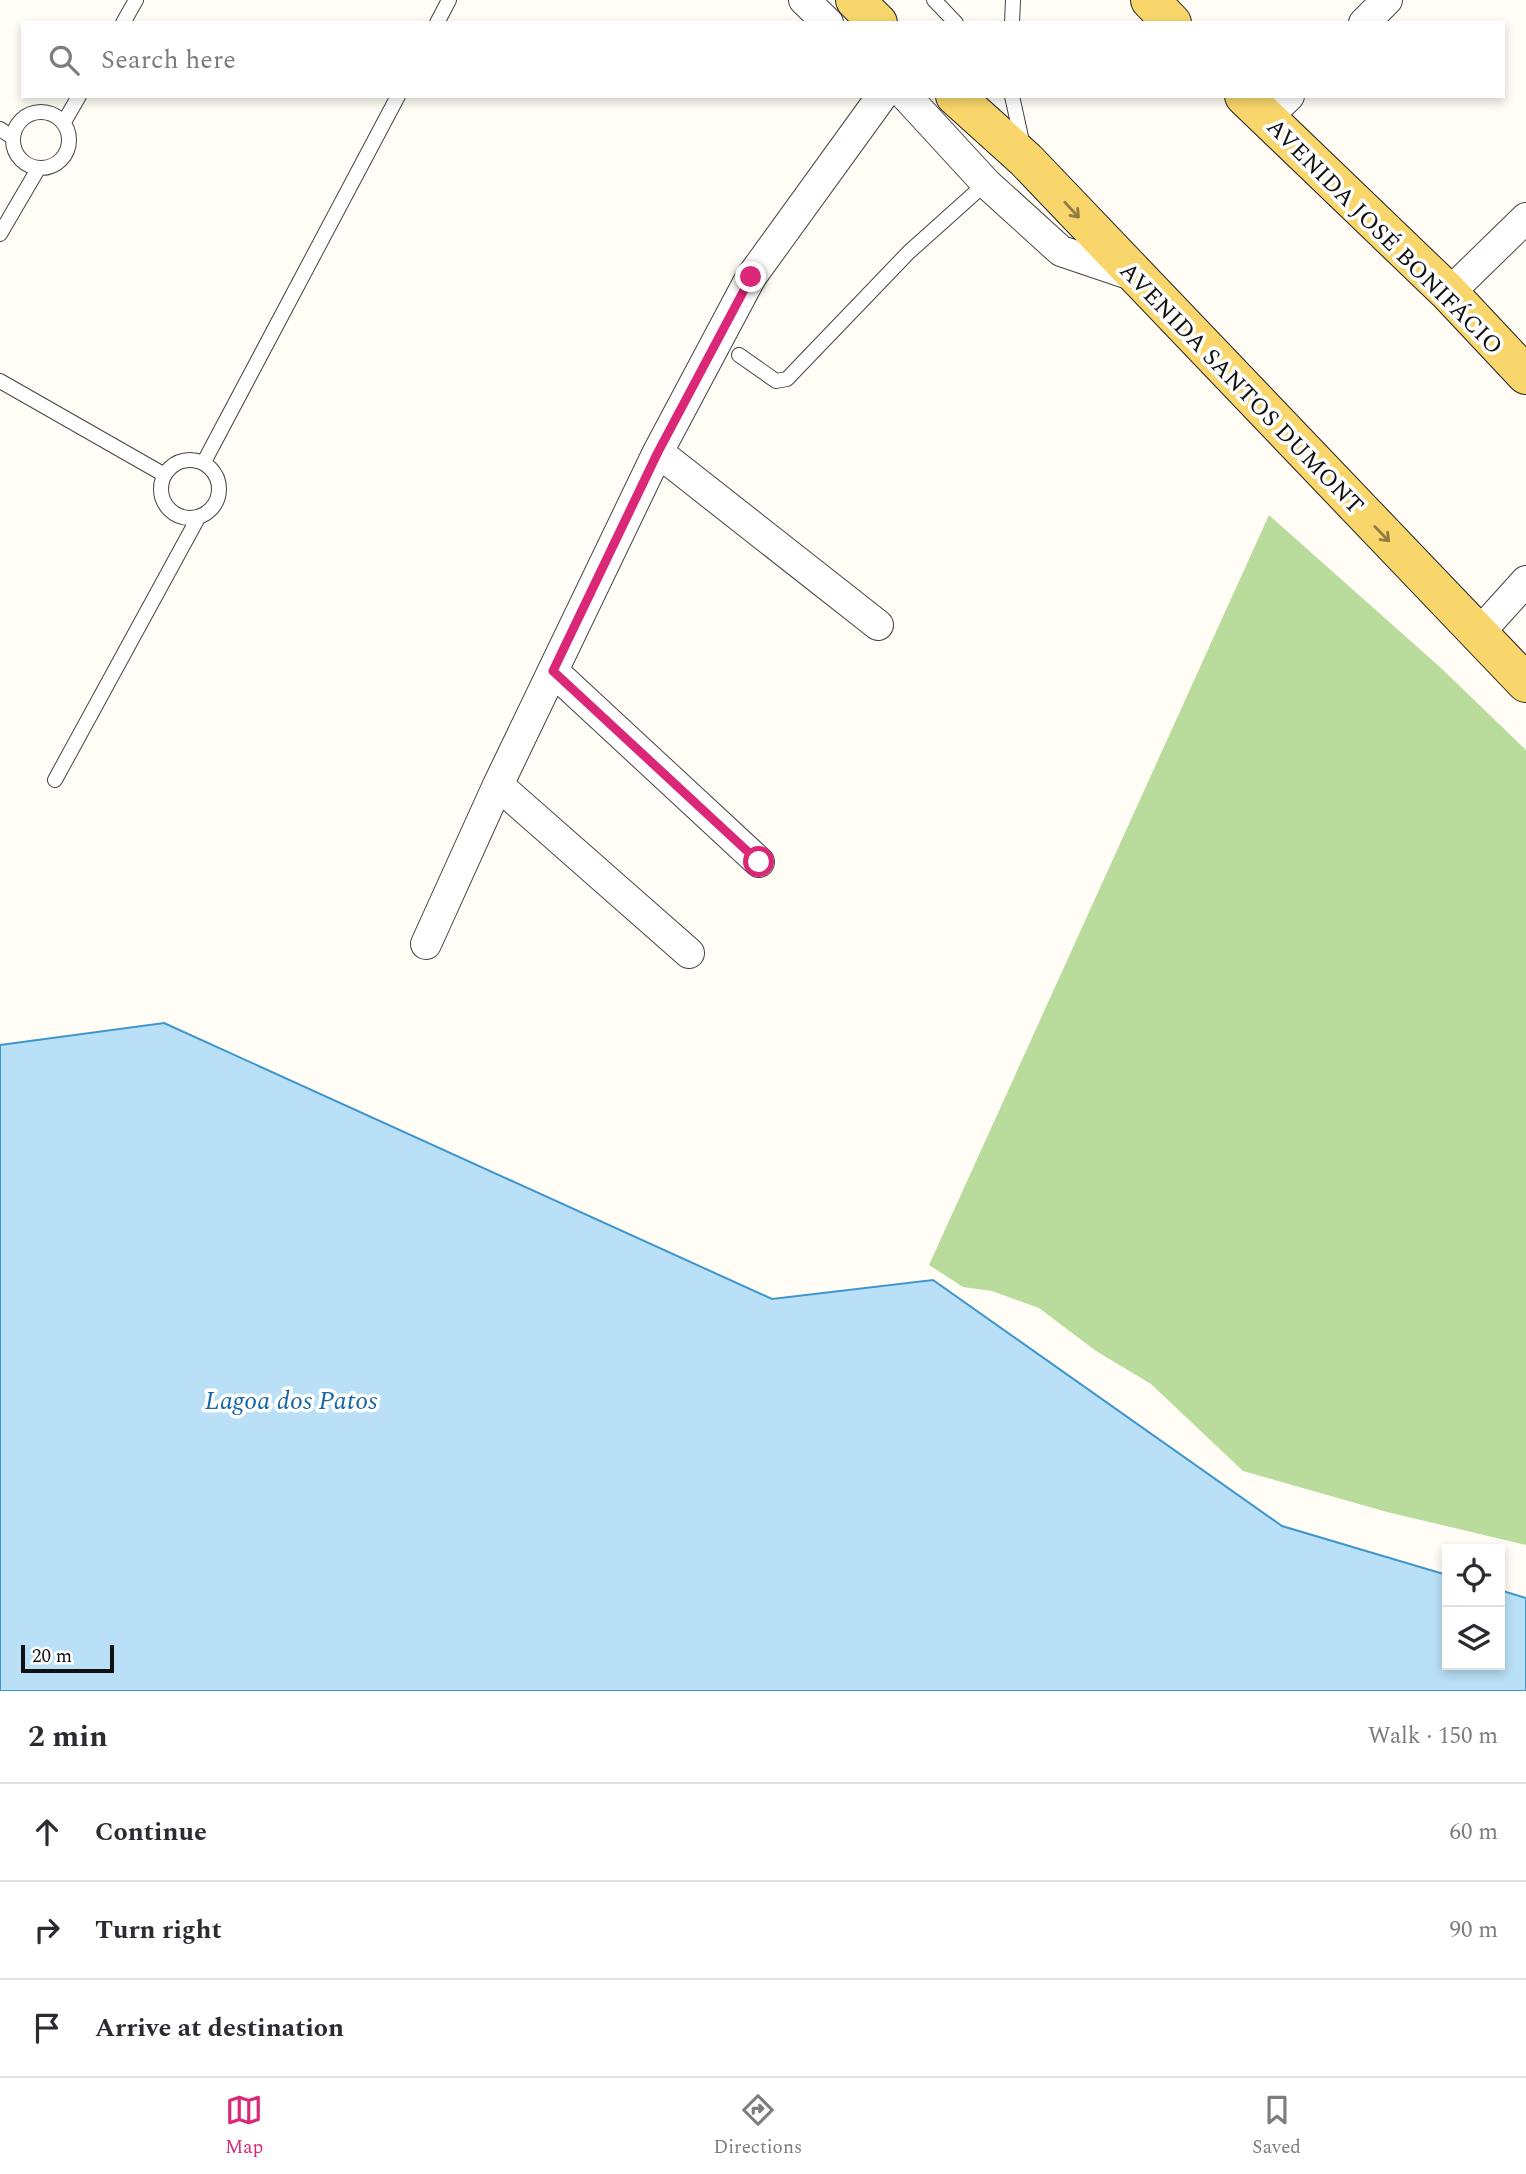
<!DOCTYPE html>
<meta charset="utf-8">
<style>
:root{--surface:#fff;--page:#f7f7f7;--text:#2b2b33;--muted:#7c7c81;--line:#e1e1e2;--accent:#db2777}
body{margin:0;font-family:Spectral,serif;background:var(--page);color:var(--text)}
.controls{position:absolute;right:21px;bottom:21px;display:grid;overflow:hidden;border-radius:0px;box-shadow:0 4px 10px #0003}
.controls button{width:63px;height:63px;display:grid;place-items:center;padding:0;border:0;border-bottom:2px solid var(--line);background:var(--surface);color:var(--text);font:35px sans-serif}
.scale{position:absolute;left:21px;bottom:18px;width:93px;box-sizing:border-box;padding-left:7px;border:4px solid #111;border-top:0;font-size:19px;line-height:24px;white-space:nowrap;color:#111;-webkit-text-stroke:5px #fff;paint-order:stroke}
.stop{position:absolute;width:21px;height:21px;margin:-16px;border:5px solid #db2777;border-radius:50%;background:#fff}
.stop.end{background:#db2777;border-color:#fff;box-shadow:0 2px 7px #0008}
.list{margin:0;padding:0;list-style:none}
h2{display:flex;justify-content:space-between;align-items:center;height:91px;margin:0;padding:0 28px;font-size:30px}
h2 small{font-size:23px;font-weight:400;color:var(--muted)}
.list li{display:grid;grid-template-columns:46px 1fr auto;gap:21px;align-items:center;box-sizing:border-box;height:98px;padding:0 28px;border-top:2px solid var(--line)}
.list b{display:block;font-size:26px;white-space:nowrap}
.list em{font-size:23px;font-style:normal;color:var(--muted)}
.icon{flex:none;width:38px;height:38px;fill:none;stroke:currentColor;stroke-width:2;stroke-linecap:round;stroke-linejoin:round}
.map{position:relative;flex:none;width:1526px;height:1691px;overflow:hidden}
.search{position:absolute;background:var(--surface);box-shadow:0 4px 10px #0003;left:21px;right:21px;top:21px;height:77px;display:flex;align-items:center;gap:18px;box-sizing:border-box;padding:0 24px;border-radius:0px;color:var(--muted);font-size:26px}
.sheet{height:385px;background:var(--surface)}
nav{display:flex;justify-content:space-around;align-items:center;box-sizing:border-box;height:98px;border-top:2px solid var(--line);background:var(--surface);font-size:19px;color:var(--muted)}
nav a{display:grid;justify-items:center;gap:4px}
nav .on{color:var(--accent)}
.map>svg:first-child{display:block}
.forest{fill:#b9dc9c}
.water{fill:#b9e0f7;stroke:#3f96cf;stroke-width:2}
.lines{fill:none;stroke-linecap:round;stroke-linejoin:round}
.lane-casing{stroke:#444;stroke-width:16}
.street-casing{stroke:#444;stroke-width:32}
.primary-casing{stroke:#222;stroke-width:40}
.lane{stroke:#fff;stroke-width:14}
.street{stroke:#fff;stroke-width:30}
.primary{stroke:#f9d66b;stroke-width:38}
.oneway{stroke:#917d42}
.route{stroke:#db2777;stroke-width:9}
.labels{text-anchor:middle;stroke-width:7;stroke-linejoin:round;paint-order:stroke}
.street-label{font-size:24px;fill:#111;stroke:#fff}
.water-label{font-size:26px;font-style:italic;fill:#1768a6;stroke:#fff}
</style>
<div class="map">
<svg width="1526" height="1691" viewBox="0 0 1526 1691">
<rect width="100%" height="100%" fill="#fffdf5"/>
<path class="forest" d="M1269,515L1441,668L1526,750V1545L1387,1512L1243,1471L1151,1384L1096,1351L1039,1308L992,1291L963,1287L929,1265Z"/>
<path class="water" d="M164,1023L772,1299L933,1280L1282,1526L1447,1575V1665H1500V1590L1526,1598V1691H0V1045Z"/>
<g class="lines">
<g class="lane-casing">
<path id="lane" d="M934,0L956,23
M123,23L136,0
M437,23L449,0
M1012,23L1013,0
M1012,96L1023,146
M13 140a28 28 0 1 1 56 0a28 28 0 1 1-56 0Z
M64,122L79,96
M0,129L12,137
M0,234L38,169
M739,355L776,381L787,379L909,252L986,183
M0,381L163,474
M161 489a29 29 0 1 1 58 0a29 29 0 1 1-58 0Z
M204,462L398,96
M55,780L198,518"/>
</g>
<g class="street-casing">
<path id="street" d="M804,0L828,23
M1364,23L1387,0
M906,96L986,183L1061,251L1132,275
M1266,118L1289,96
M1449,293L1526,218
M658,452L878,625
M1479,633L1526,581
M553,671L759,862
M498,785L689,953
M426,944L498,785L658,452L751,277L882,96"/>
</g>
<g class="primary-casing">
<path id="primary" d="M855,0L878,23
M1150,0L1172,23
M955,96L1026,160L1526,683
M1244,96L1449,293L1526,375"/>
</g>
<use href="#lane" class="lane"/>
<use href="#street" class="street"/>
<use href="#primary" class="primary"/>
</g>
<defs><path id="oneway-shaft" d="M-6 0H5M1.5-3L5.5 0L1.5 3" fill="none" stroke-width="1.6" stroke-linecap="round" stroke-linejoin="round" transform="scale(1.75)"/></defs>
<g class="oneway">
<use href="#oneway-shaft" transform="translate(1072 210) rotate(47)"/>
<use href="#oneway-shaft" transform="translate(1382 534) rotate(46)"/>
</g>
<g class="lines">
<path class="route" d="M751,277L658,452L553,671L759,862"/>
</g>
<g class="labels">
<g class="street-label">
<text transform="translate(1385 236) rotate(45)" y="8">AVENIDA JOSÉ BONIFÁCIO</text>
<text transform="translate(1242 388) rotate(46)" y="8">AVENIDA SANTOS DUMONT</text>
</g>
<g class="water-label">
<text x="291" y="1409">Lagoa dos Patos</text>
</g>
</g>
</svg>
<div class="controls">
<button><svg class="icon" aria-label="locate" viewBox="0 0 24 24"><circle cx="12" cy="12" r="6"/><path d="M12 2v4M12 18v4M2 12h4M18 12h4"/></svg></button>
<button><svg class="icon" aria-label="layers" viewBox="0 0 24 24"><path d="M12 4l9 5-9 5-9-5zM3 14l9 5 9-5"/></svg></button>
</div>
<div class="scale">20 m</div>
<div class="stop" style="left:759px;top:862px"></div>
<div class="stop end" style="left:751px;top:277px"></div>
<div class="search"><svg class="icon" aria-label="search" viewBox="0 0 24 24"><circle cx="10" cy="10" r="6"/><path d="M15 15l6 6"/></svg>Search here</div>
</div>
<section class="sheet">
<h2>2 min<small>Walk · 150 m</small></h2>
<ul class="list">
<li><svg class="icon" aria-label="ahead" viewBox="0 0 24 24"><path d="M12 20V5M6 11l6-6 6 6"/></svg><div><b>Continue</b></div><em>60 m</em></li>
<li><svg class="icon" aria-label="right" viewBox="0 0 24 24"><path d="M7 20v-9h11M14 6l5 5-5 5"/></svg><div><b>Turn right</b></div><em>90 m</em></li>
<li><svg class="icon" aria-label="arrive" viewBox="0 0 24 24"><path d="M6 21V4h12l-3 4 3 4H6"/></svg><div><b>Arrive at destination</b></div></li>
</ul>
</section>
<nav>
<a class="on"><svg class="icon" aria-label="map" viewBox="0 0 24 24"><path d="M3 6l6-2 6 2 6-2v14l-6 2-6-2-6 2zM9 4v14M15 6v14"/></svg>Map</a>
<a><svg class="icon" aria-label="directions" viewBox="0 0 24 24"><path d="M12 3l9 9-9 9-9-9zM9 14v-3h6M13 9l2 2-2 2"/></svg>Directions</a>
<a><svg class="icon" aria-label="saved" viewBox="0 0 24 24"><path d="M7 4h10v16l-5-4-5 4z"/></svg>Saved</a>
</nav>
